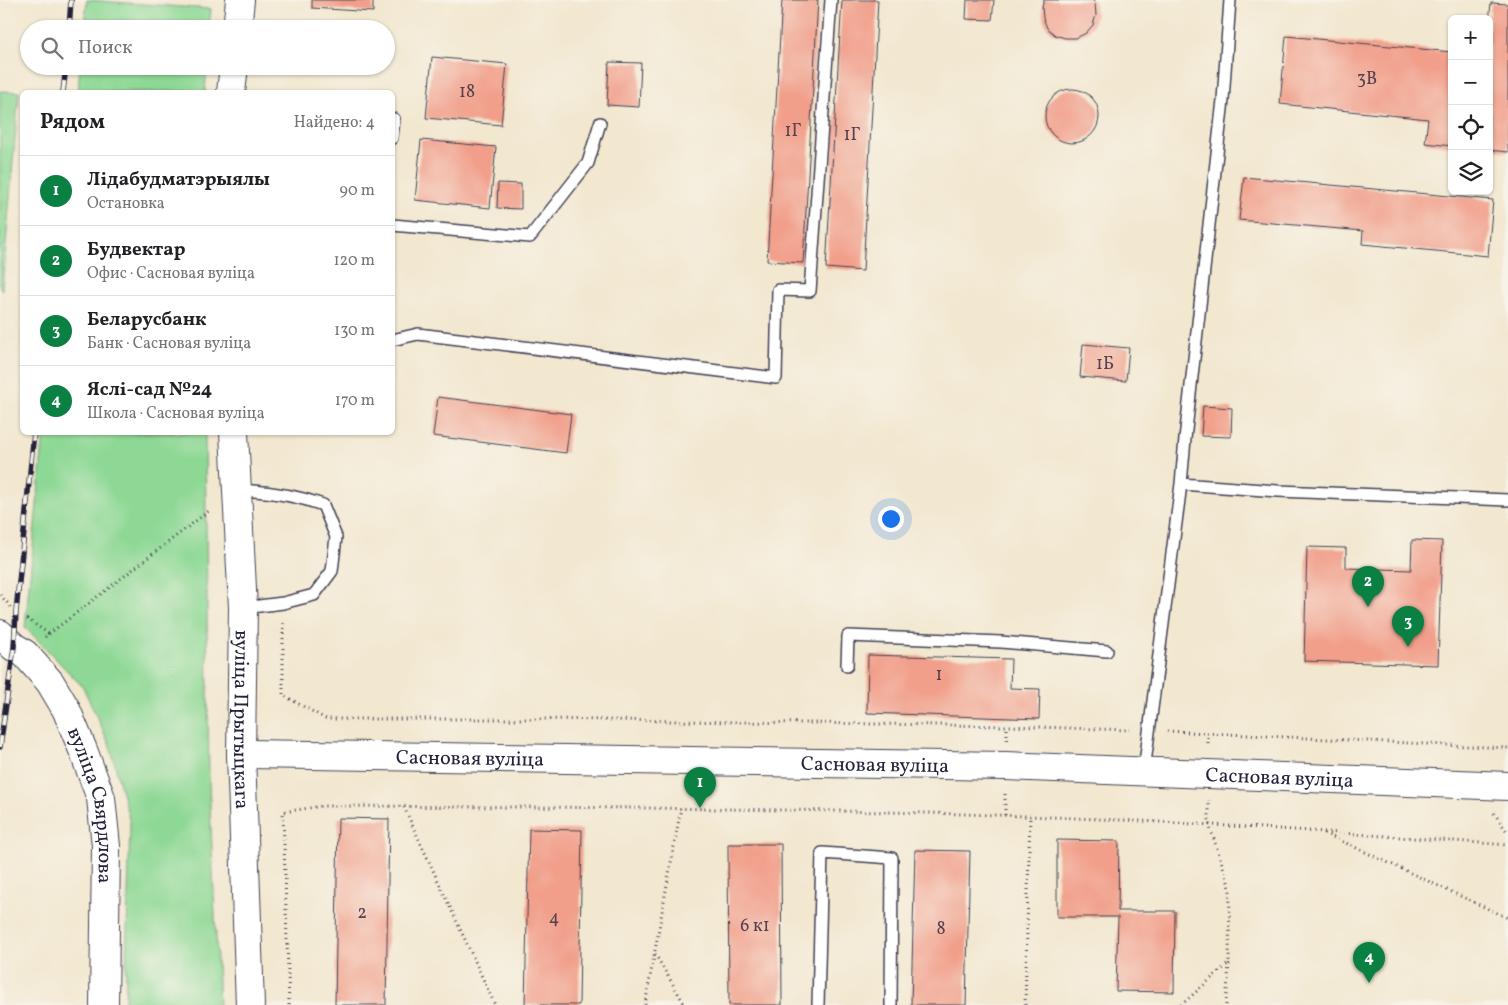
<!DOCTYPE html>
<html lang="ru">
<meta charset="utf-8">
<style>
:root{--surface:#fff;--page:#f2f2f2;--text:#202124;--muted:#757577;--line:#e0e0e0;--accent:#0b8043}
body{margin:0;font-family:Vollkorn,serif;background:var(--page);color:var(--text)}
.controls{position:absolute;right:15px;top:15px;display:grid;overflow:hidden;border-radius:8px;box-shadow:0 1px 4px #0004}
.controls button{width:45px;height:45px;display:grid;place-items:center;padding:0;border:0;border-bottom:1px solid var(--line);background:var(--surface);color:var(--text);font:25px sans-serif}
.you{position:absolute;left:890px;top:518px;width:18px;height:18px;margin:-12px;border:4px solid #fff;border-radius:50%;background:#1a73e8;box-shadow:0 0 0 8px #1a73e833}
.badge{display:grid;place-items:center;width:32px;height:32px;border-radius:50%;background:var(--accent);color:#fff;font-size:16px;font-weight:700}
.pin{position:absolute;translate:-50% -41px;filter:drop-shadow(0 1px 2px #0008)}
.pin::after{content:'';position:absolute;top:26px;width:18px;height:15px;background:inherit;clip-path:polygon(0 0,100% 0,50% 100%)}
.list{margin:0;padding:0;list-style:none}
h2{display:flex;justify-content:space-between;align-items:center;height:65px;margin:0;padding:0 20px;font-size:21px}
h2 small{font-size:16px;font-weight:400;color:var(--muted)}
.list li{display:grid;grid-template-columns:32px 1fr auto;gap:15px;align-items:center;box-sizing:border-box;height:70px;padding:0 20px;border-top:1px solid var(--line)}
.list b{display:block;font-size:19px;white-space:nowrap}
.list p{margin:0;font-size:16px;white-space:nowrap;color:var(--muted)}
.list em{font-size:16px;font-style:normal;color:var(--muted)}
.icon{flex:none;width:28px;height:28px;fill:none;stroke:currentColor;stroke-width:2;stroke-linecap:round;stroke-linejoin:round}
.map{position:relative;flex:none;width:1508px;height:1005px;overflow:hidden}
.search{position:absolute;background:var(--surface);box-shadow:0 1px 4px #0004;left:20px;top:20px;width:375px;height:55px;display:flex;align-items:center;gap:12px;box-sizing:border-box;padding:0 18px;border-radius:28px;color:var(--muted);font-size:19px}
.panel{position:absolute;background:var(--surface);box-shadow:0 1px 4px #0004;left:20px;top:90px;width:375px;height:345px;border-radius:8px}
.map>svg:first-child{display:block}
.green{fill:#8dd894;stroke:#587d68}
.building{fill:#f19f8a}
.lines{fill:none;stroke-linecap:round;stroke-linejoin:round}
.service-casing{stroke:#414051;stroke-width:14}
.tertiary-casing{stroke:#414051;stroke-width:30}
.secondary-casing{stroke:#414051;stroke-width:30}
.path{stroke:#414051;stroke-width:3;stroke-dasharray:1 4;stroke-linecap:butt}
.service{stroke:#fff;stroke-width:11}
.tertiary{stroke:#fff;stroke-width:28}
.secondary{stroke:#fff;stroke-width:28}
.rail-casing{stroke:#22223b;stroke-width:5.5}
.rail{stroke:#f7f3e8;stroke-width:4;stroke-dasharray:11;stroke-linecap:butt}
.labels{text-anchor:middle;stroke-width:4;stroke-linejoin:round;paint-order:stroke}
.number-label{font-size:18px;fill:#56414f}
.street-label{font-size:20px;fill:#22223b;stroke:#f7f3e8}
</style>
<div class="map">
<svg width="1508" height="1005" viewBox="0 0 1508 1005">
<rect width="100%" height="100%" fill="#f7f3e8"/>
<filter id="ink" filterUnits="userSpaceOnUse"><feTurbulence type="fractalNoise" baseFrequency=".02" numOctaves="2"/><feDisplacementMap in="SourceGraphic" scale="10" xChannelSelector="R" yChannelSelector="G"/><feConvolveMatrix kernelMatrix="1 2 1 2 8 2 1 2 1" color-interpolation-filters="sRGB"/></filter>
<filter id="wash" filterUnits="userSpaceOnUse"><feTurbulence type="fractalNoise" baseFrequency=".0096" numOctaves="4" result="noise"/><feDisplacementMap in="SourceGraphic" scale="20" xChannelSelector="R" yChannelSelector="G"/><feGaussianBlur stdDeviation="1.12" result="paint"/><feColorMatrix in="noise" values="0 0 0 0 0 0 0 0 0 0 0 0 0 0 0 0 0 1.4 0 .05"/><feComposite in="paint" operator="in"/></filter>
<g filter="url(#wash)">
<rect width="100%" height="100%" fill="#f2e7cf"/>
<path class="green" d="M87,0L211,9L209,29H84Z
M80,66H207L205,92H78Z
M0,91L19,92L2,290L0,289Z
M44,433H205L209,782L219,1005H125L130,823L110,746L83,687L25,627Z"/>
<g id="blocks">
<path class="building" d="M312,0H373V12L312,8Z
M782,0H818L803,263L767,261Z
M842,0H878L863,271L826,268Z
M967,0H994L992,20L966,19Z
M1044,0H1093L1095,4L1096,15L1093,25L1086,33L1076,38H1065L1055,35L1047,28L1043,18L1042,7Z
M1491,3L1508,4V152L1489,150V22Z
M1286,36L1452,52V146L1425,143L1428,119L1280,104Z
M432,57L507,64L501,125L426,118Z
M609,62L641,63L639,107L607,105Z
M1045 116a27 27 0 1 1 54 0a27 27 0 1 1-54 0Z
M421,140L496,147L490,208L415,200Z
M1244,177L1493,200L1488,256L1362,244L1363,231L1239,220Z
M498,183L521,184V209L497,208Z
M1083,344L1129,348L1126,381L1080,377Z
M438,397L571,414L566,453L433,436Z
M1203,406L1232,408L1231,437L1201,436Z
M1412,540L1442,541L1438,665L1304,661L1307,547L1346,548V568L1411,570Z
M868,655L1011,659L1010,688L1040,689L1039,719L867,713Z
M338,818L389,819L386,1005H335Z
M529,829L582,830L579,1005H525Z
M1057,840L1119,841L1118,911H1175L1174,992L1116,991L1118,917H1057Z
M728,844H781L782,1005H729Z
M915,850L970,851L966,1005H911Z"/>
</g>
</g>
<g filter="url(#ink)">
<use href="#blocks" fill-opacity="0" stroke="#414051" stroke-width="1"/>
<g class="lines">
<g class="service-casing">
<path id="service" d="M392,138L394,119
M392,225L530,237L588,163L600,123
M392,340L418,334L776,378L778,290L810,291L831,0
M1181,484L1278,491L1508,500
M237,490C267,491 295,495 323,505L336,537L332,571L314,595L283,603L243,608
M847,666L848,636L1001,642L1107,651
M1144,771L1181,484L1185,439L1223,100L1230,0
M818,1005L822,853L892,858L891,1005"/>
</g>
<g class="tertiary-casing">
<g id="tertiary">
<path d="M237,29L240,0"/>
<path d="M231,92L234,66"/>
<path id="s1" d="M234,432L243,608L241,754L250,1005"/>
<path id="s2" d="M241,754L1006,766L1508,786"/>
</g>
</g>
<g class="secondary-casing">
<g id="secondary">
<path id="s3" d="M0,634L14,647L25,654L50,682L66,709L83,750L101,798L106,846L104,1005"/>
</g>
</g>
<path class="path" d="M0,595L13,609
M27,619L49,634
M283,623V695L326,719H544L1007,726L1130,730
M45,637L210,510
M1167,731L1508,748
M1208,732V747
M1007,740V726
M404,807L495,1005
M1494,813L1508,833
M1005,815V794
M1324,833L1508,918
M655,954L685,1005
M289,1005L283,812L322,806C557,807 791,808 1026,816C1187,822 1347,833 1508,845
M645,1005L681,808
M1025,1005L1030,816
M1181,1005L1229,963L1230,888L1209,824V800
M1226,1005L1229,964"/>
<use href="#service" class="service"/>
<use href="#tertiary" class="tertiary"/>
<use href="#secondary" class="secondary"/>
<g class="rail-casing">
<path id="rail" d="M69,29L71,0
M63,92L66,66
M0,747L14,647L16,612L34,432"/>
</g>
<use href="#rail" class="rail"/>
</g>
</g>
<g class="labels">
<g class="number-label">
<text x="1367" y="84">3В</text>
<text x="467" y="97">18</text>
<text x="793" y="136">1Г</text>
<text x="852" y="140">1Г</text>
<text x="1105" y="369">1Б</text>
<text x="939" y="680">1</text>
<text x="362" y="918">2</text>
<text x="554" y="923">4</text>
<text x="755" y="931">6 к1</text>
<text x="941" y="934">8</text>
</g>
<g class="street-label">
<text dy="7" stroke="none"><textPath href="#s1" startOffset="288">вуліца Прытыцкага</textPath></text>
<text dy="7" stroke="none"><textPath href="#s2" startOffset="229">Сасновая вуліца</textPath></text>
<text dy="7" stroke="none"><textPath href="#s2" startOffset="634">Сасновая вуліца</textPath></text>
<text dy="7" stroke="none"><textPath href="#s2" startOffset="1039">Сасновая вуліца</textPath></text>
<text dy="7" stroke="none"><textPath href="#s3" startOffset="202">вуліца Свярдлова</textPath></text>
</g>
</g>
</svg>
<div class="controls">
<button>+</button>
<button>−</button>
<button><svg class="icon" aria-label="locate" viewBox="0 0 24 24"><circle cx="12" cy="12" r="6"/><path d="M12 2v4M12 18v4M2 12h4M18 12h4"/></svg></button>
<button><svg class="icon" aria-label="layers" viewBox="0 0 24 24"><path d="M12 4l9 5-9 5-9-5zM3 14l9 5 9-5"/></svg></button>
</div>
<div class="you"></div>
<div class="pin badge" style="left:700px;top:808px">1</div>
<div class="pin badge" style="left:1368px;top:607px">2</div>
<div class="pin badge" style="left:1408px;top:647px">3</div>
<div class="pin badge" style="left:1369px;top:983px">4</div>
<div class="search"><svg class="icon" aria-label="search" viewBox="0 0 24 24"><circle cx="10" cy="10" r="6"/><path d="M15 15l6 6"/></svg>Поиск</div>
<section class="panel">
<h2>Рядом<small>Найдено: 4</small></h2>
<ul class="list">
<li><span class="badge">1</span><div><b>Лідабудматэрыялы</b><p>Остановка</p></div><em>90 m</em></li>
<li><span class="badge">2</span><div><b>Будвектар</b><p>Офис · Сасновая вуліца</p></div><em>120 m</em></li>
<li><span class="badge">3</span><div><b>Беларусбанк</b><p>Банк · Сасновая вуліца</p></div><em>130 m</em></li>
<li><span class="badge">4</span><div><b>Яслі-сад №24</b><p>Школа · Сасновая вуліца</p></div><em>170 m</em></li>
</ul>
</section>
</div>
